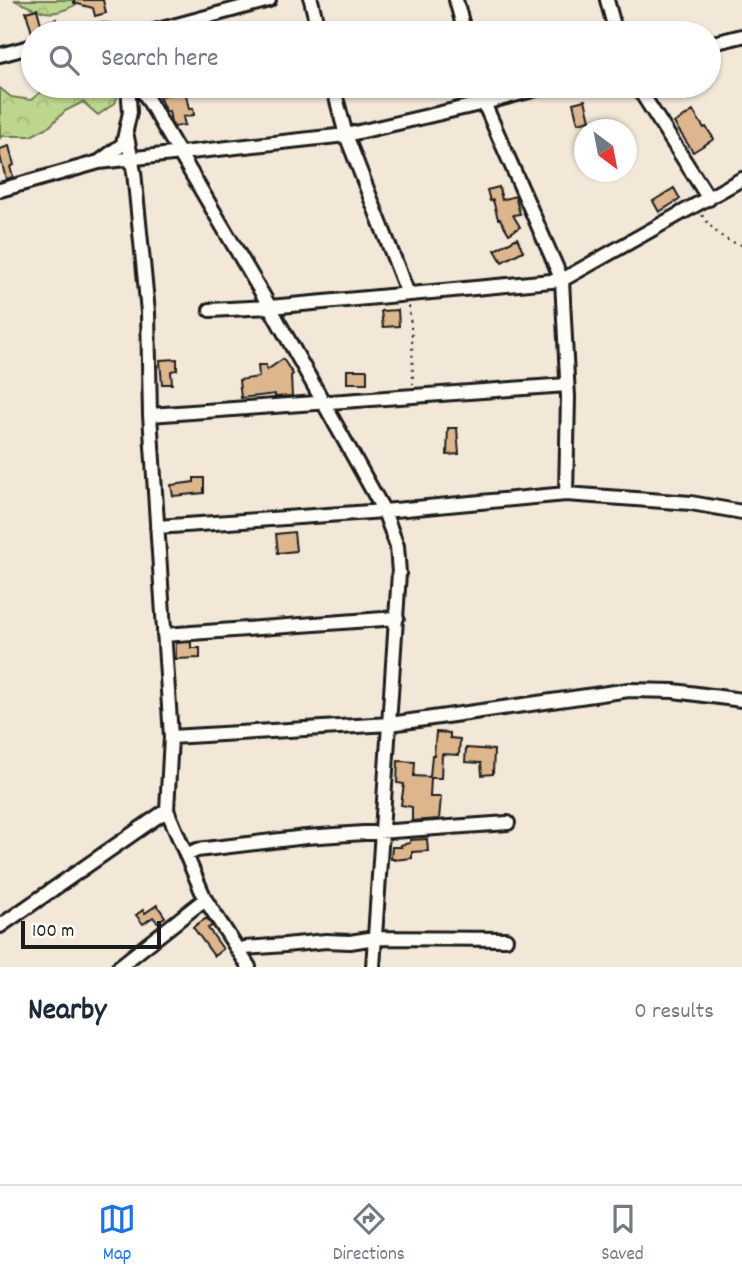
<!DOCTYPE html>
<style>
:root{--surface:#fff;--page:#f2f2f3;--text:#1f2937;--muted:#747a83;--line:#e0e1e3;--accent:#1a73e8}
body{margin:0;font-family:Dekko,sans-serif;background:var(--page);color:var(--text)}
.compass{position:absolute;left:574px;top:119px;width:63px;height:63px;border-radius:50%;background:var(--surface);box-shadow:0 2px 5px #0004;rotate:148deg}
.scale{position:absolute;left:21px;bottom:18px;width:140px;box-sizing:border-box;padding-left:7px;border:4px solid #1c1c1c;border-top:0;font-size:19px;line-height:24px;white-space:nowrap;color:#1c1c1c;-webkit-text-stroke:5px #fdfcf7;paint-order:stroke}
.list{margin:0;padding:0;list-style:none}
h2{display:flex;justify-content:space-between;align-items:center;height:91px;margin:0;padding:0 28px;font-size:30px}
h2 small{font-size:23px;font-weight:400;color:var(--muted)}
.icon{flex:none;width:38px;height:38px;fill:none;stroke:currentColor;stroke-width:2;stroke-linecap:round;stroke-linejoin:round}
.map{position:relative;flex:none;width:742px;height:967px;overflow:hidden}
.search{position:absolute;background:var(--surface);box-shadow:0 2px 5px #0004;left:21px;right:21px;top:21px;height:77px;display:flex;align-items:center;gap:18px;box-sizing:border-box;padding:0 24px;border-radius:38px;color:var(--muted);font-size:26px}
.sheet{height:217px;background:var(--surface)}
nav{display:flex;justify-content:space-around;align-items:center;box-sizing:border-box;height:98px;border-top:2px solid var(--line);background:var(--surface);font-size:19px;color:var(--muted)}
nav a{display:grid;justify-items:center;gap:4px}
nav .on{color:var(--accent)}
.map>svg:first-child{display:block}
.forest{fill:url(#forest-crowns);stroke:#6c7954;stroke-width:2}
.building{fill:#ddb68e;stroke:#1c1c1c;stroke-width:2}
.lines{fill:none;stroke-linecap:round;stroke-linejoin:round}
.minor-casing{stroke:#1c1c1c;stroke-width:18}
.path{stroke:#1c1c1c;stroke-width:2;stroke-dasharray:2 5;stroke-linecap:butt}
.minor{stroke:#fdfcf7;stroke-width:12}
</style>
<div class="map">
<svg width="742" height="967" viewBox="0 0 742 967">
<defs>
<pattern id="forest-crowns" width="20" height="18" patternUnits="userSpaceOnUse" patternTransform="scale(1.75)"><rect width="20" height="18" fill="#bcd68d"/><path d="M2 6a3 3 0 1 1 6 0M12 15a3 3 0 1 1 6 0" fill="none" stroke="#a1b779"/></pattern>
</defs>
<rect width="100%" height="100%" fill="#f3e7d8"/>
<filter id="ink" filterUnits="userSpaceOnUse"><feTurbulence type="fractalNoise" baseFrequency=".0143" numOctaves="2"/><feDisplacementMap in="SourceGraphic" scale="14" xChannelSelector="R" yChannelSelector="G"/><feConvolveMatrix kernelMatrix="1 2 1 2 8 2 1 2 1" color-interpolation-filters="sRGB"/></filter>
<g filter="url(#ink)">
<path class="forest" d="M14,0H83C54,20 43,13 14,0Z
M48,86H121L115,103L98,115L83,102L65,111L50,126L31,136H2L0,138V88L11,97L31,100Z"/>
<path class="building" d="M74,0H103L106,13L95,16L93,8L74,3Z
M37,9L41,24L56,19L59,30L49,33H32L26,12Z
M185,90L189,109L193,108L194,115L183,117L185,125L174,127L171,122L169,111L166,112L159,97Z
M585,100L590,120L578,123L573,103Z
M693,111L704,128L706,127L714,139L693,152L674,123Z
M9,146L14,165L10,167L13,177L6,179L0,156V149Z
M499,187L502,200L515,196L520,214L513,215L520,227L509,234L500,219H498L493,200L490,201L487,190Z
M674,188L680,199L659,212L653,201Z
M517,238L523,251L502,262L495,250Z
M398,310L399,326L383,327L381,311Z
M177,359V370L171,371L172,384H162L160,360Z
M283,359L293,374L291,376L292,396L275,397V394L241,398L239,380L259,377L258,365H266L267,370Z
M347,370H367V383H347Z
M448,428H457L459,454L447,455Z
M194,478H204V493L173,496L171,485L194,482Z
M294,532L296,551L278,553L276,534Z
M191,642V648H200V658L176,659V643Z
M436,732L450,733V738L460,739L459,755L442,754L441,778H431L430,797H441L439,819L412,821V807L401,805L404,784L397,783L398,761L415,762L414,776L430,777L432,755H434Z
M466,748L494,750L493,774L482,775L481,763L465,762Z
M427,839L428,851L412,852V858L394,860V859H391L392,847H401L400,845L410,843V840Z
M157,905L165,917L157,922L153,917L143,924L136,915L143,910L145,913Z
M207,918L212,926L208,928L223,949L214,956L193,927Z"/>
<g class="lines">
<g class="minor-casing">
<path id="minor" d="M311,0L319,33
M456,0L465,33
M607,0L616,33
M80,33C93,30 105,30 117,33
M147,33L269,0
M709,44L742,36
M0,55L33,46
M140,86L270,307L384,511L397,546L399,573L373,967
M333,86L346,135L408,294
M479,86L484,103L562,280L568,397L566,494
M637,86L709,199
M126,132L134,172L148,312L150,415L171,737L167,810L205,899L249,967
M99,162L346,135L484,103L548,86
M0,190L99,162L123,144L130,112L128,86
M210,310L270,307L562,280L742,179
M150,415L567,385
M157,527L384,511L566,494L691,503L742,512
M164,635L397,618
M171,737L390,724L629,690L674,691L742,700
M186,855L197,850L306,837L508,823
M0,926L167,810
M238,951L245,948L285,945L326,941L350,942L375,938L506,939
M119,967L205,899"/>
</g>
<path class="path" d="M702,215C713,231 724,241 742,245
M409,306L412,337L413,384"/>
<use href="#minor" class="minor"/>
</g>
</g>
</svg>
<svg class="compass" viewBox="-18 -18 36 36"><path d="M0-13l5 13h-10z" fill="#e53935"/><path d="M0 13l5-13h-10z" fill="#747a83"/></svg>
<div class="scale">100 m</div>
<div class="search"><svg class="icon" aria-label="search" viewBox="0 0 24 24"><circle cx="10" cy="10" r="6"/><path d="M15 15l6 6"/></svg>Search here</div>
</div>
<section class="sheet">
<h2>Nearby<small>0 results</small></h2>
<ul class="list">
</ul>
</section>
<nav>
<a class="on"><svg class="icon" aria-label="map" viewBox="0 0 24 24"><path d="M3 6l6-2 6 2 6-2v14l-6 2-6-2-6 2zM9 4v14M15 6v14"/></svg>Map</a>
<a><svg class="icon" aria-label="directions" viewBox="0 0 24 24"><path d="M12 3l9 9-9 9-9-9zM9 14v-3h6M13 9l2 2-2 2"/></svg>Directions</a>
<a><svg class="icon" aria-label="saved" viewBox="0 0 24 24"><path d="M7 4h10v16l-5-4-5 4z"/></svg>Saved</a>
</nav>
